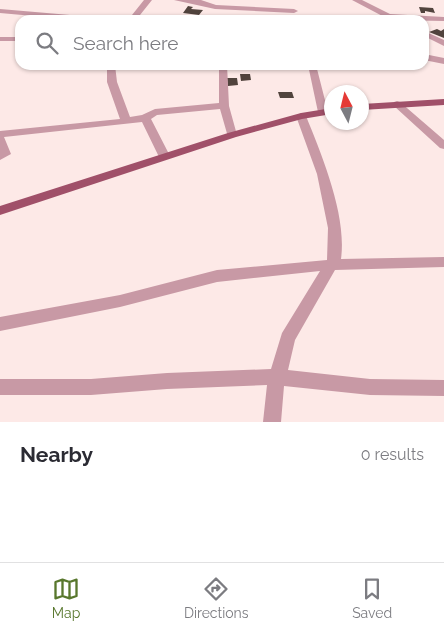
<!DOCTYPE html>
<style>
:root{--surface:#fff;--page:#f2f2f3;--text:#2b2b33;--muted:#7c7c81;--line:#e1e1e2;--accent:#58772d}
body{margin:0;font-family:Raleway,sans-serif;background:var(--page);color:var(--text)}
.compass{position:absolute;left:324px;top:85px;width:45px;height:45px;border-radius:50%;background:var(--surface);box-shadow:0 1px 4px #0004;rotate:353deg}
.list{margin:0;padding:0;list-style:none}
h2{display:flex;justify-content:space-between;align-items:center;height:65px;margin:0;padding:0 20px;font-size:21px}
h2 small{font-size:16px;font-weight:400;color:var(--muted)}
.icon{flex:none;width:28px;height:28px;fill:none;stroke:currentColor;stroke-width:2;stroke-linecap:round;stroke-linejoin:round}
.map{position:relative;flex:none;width:444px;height:422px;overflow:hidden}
.search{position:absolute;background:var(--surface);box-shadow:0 1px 4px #0004;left:15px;right:15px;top:15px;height:55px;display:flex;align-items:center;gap:12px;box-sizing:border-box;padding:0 18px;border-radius:15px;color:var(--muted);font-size:19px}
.sheet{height:140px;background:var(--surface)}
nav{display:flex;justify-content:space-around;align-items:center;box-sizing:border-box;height:70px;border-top:1px solid var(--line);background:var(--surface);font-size:14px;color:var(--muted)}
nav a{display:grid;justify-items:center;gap:2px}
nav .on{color:var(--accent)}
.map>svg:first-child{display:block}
.building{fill:#51433d}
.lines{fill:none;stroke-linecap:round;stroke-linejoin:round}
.minor{fill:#c899a5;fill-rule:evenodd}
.major{fill:#a05069;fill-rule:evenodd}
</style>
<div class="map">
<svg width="444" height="422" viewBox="0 0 444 422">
<rect width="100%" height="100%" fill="#fde9e7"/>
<path class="building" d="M188,6L193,7L191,9L203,10L199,15L183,13Z
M419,7L433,8L435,13L425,11V13H421Z
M437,29L441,31L444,29V38L429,32Z
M240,74H250L251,80L241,81Z
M227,78H237L238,85L228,86Z
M278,92H292L294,98H280Z"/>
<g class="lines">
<path class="minor" d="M144,0H152L136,20H128Z
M174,0H201L216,5L294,9L298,11L294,13L215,9Z
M352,0H362L390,14L444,17V21L390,20Z
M0,9L105,18L109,20H78L0,13Z
M424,31L444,40V46L424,36Z
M0,37H20V41H0Z
M424,54L444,58V64L424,60Z
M107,65H115L117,82L130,117L142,115L155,109L219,103V65H227L229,106L237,135L236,137H228L220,109L157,115L151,119L170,156L168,159H160L142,122L4,137L11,154L0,160V131L120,119L107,82Z
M308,65H316L328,112L327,114H319L318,112Z
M397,101L400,102L444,140V149L440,148L394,106V102Z
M301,113L306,116C322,156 347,215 341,259L444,257V267L335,270L295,340L288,370L370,379L444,380V396L370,395L284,386L281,422H263L267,385L167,389L91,395H0V379H91L167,373L271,369L282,333L320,271L217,282L120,307L0,331V317L120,295L217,270L327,260L328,228L317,174L296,116Z"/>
<path class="major" d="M444,99V105L362,110V104Z
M332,108V114L302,119L236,137L0,215V206L228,133L301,113Z"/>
</g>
</svg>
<svg class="compass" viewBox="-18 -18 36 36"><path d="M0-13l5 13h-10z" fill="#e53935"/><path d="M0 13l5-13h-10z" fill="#7c7c81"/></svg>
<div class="search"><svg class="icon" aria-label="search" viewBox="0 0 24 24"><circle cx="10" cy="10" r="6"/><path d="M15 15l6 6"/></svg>Search here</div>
</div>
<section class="sheet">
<h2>Nearby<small>0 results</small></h2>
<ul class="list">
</ul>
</section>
<nav>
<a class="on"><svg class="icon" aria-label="map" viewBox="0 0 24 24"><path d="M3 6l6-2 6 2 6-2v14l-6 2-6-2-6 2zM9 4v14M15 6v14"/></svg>Map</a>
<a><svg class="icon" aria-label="directions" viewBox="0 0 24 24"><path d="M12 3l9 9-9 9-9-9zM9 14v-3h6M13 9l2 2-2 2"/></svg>Directions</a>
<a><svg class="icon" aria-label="saved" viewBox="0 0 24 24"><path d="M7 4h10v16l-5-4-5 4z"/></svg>Saved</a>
</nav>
